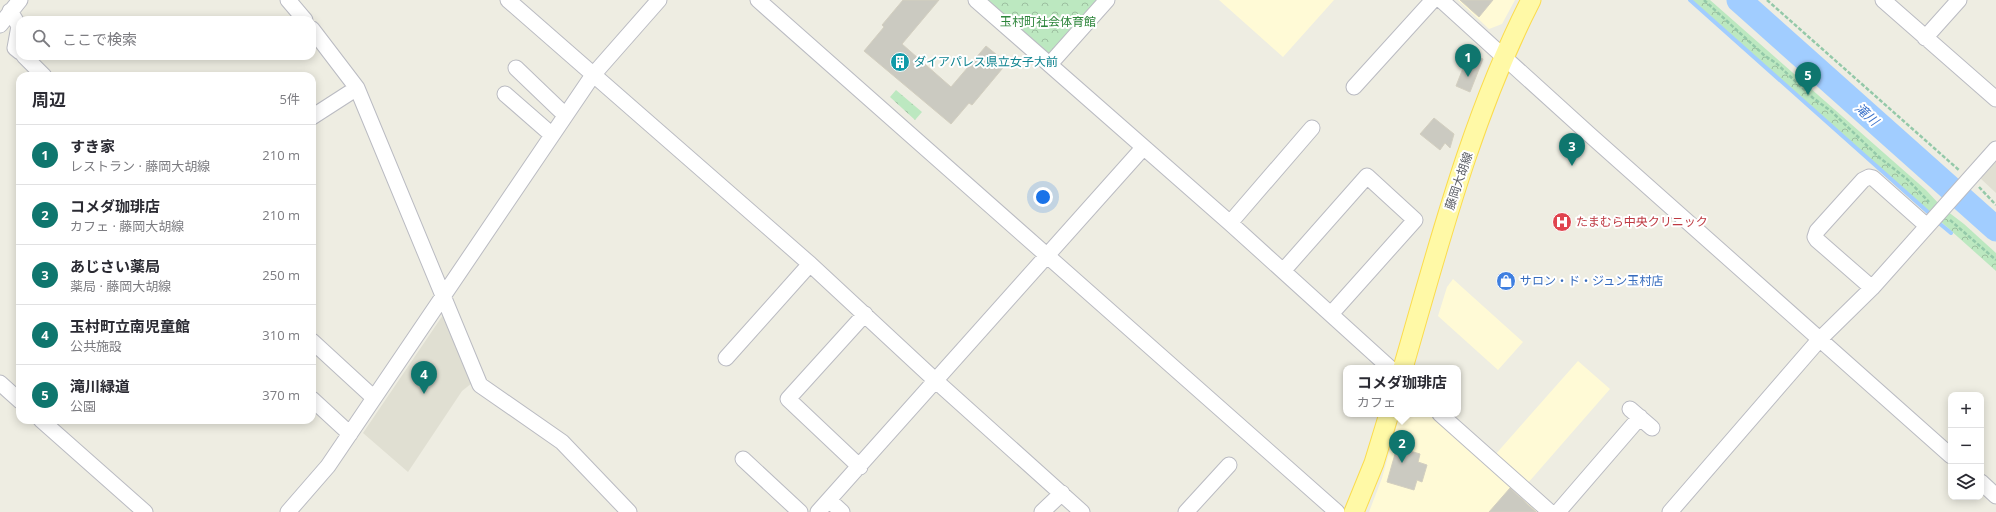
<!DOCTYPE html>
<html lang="ja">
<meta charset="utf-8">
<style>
:root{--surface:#fff;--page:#f2f2f3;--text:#2b2b33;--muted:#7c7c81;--line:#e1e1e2;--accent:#0f766e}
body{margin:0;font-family:"Open Sans","Noto Sans JP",sans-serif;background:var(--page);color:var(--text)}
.controls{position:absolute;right:12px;bottom:12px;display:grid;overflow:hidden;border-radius:8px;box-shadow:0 2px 10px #0003}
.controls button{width:36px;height:36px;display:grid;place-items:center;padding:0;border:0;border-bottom:1px solid var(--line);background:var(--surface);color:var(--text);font:20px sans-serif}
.you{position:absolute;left:1043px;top:197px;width:14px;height:14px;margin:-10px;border:3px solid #fff;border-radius:50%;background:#1a73e8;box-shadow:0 0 0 6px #1a73e833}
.badge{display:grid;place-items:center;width:26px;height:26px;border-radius:50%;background:var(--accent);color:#fff;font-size:13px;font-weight:700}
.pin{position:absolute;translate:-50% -33px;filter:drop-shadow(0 1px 2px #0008)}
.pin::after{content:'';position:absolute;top:21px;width:14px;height:12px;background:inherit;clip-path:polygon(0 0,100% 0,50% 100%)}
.popup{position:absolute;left:1343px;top:365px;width:118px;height:52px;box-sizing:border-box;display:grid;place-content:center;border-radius:8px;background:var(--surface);filter:drop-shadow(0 1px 3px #0005);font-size:13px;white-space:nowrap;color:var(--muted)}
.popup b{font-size:15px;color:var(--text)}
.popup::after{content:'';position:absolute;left:50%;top:100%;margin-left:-8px;border:8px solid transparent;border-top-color:var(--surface)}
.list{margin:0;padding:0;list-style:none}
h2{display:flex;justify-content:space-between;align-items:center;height:52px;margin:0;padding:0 16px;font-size:17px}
h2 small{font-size:13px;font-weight:400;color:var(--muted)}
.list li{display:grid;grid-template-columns:26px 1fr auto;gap:12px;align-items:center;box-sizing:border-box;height:60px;padding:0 16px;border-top:1px solid var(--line)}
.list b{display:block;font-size:15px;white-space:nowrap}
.list p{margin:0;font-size:13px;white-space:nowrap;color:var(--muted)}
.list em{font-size:13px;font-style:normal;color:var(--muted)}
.icon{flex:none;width:22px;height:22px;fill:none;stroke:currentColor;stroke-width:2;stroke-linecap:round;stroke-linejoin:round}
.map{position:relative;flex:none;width:1996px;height:512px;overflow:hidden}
.search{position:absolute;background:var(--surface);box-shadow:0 2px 10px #0003;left:16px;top:16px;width:300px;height:44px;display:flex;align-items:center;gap:10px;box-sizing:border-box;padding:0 14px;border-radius:12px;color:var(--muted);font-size:15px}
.panel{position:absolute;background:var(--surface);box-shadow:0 2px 10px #0003;left:16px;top:72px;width:300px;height:352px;border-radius:12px}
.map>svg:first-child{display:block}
.commercial{fill:#fffad6}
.education{fill:#e0dfd2}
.forest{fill:url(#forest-crowns)}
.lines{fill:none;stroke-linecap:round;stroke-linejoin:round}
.stream{stroke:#a1cdff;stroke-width:4}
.river{stroke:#a1cdff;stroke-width:25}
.building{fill:#cbcac1;stroke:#d3cfc0}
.minor-casing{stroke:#babbc2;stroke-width:17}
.major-casing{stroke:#fbdc4e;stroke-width:21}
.path{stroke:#94c9a9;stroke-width:2.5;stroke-dasharray:4 2;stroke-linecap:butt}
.minor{stroke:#fff;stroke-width:15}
.major{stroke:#fff9a6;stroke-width:19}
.labels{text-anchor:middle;stroke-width:4;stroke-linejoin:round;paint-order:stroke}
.park-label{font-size:12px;fill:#2e863c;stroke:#fff}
.culture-label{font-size:12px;fill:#0d838f;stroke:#fff;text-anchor:start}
.street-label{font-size:12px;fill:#5a5d64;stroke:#fff}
.health-label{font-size:12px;fill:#be3a42;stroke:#fff;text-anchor:start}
.shop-label{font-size:12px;fill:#366cbe;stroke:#fff;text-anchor:start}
.water-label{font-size:13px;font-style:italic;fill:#3b73cb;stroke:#fff}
</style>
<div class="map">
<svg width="1996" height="512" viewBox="0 0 1996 512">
<defs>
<pattern id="forest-crowns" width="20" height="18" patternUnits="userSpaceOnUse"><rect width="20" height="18" fill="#bce8c0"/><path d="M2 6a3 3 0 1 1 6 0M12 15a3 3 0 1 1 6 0" fill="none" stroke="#9cbfa0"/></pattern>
</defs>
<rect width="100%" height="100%" fill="#eeede2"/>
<path class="commercial" d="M1219,0H1334L1283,57Z
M1458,0H1515L1502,24L1489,29Z
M1453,279L1523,342L1498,370L1438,316L1447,287Z
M1578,361L1610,389L1520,492L1542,512H1369L1382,478L1400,414H1432L1487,464Z"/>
<path class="education" d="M1996,157V193L1979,177Z
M443,315L472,383L462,391L408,472L363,433Z"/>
<path class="forest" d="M988,0H1097L1050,55Z
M1692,0H1710L1926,190L1940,205L1932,214Z
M896,90L922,112L915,120L890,97Z
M1947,211L1964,224L1996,253V271L1939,220Z"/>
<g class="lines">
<path class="stream" d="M1690,0L1929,213
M1939,223L1951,233"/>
<path class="river" d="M1739,0L1996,229"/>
</g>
<path class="building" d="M903,0H939L902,44L951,87L986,46L1007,63L972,105L969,103L951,124L864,51L884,27L882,25Z
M1460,0H1493L1479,17Z
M1469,53L1483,59L1470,92L1456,86Z
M1434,118L1454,134L1450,148L1445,143L1440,150L1420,134Z
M1397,447L1420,454L1418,462L1427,465L1422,482L1417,480L1414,490L1387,482Z
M1510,488L1536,512H1489Z"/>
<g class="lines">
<g class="minor-casing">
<path id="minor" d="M288,0L305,20
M508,0L810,264L936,381L1082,512
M758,0L1337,512
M976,0L1230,223L1390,368
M1441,0L1590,135L1951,456
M1883,0L1996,99
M10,11L19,26L15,48L20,52
M0,25L20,0
M312,29L357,88L480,385L562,442L629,512
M1925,38L1959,0
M24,56L44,76
M1050,64L1107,0
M516,68L565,115
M1354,87L1433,0
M505,94L552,135
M312,117L357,88
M1230,223L1312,128
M1283,271L1367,176L1415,220L1331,314
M1872,288L1817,240L1815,237L1817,231L1863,180L1869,177L1873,178L1927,226
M312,341L374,398
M726,358L810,264
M0,383L20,401
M312,399L350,434
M1630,409L1652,428
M1440,414L1550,512
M41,420L145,512
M743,459L800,512
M860,467L788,399L865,314
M1981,482L1996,496
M829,500L842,512
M288,512L328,466L593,75L659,0
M818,512L1143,148
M1042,512L1062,493
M1186,512L1229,465
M1558,512L1640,417
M1670,512L1819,340L1872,288L1996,149"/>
</g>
<g class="major-casing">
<path id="major" d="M1403,368C1439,244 1472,115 1531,0
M1354,512L1374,463L1389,414"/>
</g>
<path class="path" d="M1704,0L1765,56L1776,63L1813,98L1831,111L1880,158L1907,179L1929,202
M1767,0L1960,171
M1979,187L1996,205
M1950,220L1996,260"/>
<use href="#minor" class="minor"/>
<use href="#major" class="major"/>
</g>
<defs>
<g id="building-disc" transform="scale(1)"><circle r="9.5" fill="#0f9aa8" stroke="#fff"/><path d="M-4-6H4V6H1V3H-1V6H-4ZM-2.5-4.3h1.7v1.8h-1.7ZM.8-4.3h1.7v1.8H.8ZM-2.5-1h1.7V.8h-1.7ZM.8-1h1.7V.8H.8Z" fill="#fff"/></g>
<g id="hospital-disc" transform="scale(1)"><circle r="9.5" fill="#e0444e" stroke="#fff"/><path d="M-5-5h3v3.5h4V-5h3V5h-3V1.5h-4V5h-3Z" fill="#fff"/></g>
<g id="shop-disc" transform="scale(1)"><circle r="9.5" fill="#3f7fe0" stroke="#fff"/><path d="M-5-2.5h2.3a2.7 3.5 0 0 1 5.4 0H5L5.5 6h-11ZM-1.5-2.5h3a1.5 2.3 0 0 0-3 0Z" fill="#fff"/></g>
</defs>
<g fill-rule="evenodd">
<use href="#building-disc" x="900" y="62"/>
<use href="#hospital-disc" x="1562" y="222"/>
<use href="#shop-disc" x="1506" y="281"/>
</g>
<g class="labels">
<g class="park-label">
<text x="1048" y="26">玉村町社会体育館</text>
</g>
<g class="culture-label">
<text x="914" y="66">ダイアパレス県立女子大前</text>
</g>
<g class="street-label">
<text transform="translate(1459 181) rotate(-71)" y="4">藤岡大胡線</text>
</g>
<g class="health-label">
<text x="1576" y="226">たまむら中央クリニック</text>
</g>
<g class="shop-label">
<text x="1520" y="285">サロン・ド・ジュン玉村店</text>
</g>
<g class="water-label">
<text transform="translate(1867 114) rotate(42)" y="5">滝川</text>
</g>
</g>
</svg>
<div class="controls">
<button>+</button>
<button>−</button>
<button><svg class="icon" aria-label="layers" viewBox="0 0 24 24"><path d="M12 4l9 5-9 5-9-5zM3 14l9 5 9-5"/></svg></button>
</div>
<div class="you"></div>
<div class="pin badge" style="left:1468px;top:77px">1</div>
<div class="pin badge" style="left:1402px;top:463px">2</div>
<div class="popup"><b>コメダ珈琲店</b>カフェ</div>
<div class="pin badge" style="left:1572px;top:166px">3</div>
<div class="pin badge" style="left:424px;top:394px">4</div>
<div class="pin badge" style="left:1808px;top:95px">5</div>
<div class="search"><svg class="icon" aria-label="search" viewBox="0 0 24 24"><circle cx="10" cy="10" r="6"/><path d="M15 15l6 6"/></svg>ここで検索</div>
<section class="panel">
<h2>周辺<small>5件</small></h2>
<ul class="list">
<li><span class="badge">1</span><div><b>すき家</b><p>レストラン · 藤岡大胡線</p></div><em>210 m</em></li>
<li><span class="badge">2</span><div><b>コメダ珈琲店</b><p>カフェ · 藤岡大胡線</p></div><em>210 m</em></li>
<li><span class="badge">3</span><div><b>あじさい薬局</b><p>薬局 · 藤岡大胡線</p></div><em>250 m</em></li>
<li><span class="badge">4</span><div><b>玉村町立南児童館</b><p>公共施設</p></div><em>310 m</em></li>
<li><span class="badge">5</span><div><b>滝川緑道</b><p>公園</p></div><em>370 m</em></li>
</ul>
</section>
</div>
